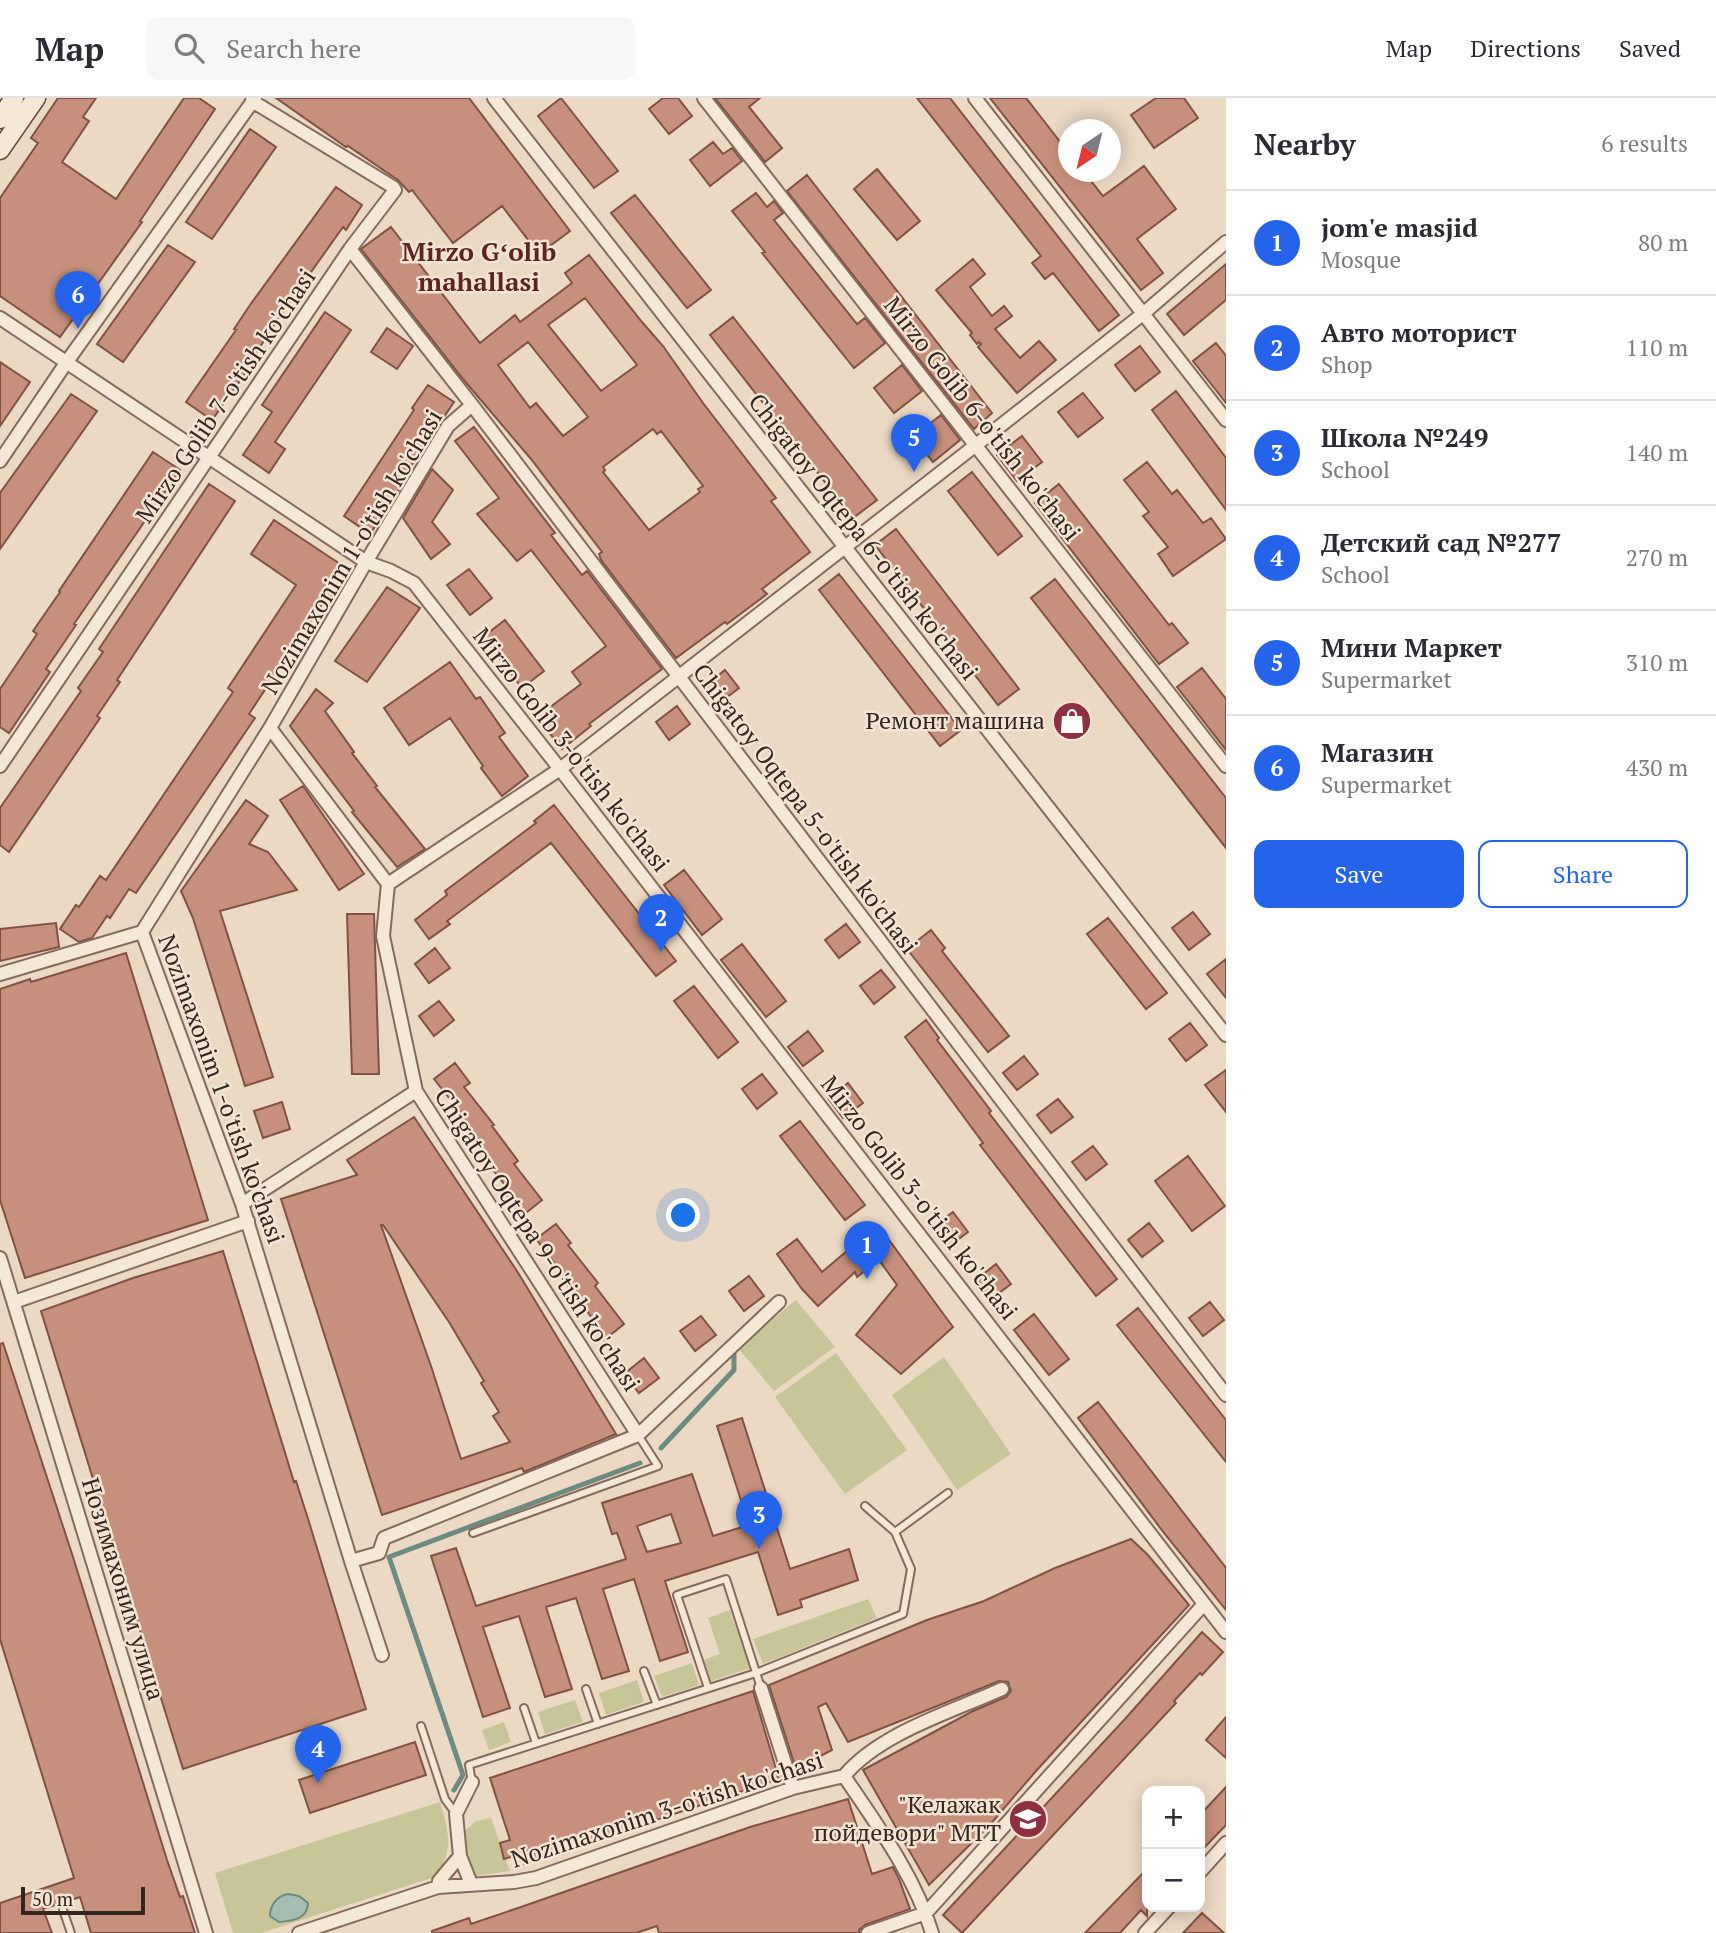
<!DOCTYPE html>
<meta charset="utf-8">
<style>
:root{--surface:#fff;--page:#f7f7f7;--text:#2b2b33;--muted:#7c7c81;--line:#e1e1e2;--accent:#2563eb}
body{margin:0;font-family:"PT Serif",serif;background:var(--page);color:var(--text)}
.controls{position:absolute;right:21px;bottom:21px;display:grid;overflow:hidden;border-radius:14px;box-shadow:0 4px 18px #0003}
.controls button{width:63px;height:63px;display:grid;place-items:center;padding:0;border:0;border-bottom:2px solid var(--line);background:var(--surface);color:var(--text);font:35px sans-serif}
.compass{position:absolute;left:1058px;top:21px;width:63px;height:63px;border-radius:50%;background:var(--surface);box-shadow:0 4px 18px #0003;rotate:215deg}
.scale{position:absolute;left:21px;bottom:18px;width:124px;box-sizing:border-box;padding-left:7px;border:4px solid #35261f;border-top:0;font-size:19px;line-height:24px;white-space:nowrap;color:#35261f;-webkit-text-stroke:5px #f3e4d3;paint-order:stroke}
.you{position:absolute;left:684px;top:1118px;width:24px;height:24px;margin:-18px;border:5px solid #fff;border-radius:50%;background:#1a73e8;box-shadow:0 0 0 10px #1a73e833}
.badge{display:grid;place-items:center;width:46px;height:46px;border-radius:50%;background:var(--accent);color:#fff;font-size:23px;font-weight:700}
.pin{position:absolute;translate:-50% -58px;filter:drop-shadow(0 2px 4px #0008)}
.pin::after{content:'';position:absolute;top:37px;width:24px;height:21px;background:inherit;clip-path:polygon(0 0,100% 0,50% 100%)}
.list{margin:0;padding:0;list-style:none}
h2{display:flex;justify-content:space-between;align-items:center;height:91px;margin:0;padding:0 28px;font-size:30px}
h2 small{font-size:23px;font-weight:400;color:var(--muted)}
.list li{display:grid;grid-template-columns:46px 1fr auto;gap:21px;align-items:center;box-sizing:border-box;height:105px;padding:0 28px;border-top:2px solid var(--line)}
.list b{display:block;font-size:26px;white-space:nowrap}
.list p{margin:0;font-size:23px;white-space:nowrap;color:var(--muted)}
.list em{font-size:23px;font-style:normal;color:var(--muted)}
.actions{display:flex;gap:14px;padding:21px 28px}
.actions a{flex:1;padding:16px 0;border:2px solid var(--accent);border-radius:14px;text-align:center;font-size:24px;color:var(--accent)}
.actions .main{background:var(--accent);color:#fff}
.icon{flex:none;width:38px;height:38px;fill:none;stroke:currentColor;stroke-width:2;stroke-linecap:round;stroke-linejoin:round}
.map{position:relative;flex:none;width:1226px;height:1835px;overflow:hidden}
header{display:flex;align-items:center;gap:42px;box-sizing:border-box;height:98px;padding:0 35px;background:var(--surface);border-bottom:2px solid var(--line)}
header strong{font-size:33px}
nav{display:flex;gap:38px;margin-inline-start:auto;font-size:24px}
.search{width:490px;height:63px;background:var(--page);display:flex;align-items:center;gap:18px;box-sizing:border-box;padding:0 24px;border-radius:14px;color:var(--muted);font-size:26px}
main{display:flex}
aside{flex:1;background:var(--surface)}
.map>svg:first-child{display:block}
.green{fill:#c8c699}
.water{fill:#a5beb3;stroke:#6d8b7f;stroke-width:2}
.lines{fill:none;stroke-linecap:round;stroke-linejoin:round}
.stream{stroke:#6d8b7f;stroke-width:5}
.building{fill:#c6907c;stroke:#815243;stroke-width:2;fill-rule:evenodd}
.service-casing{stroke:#846b5c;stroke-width:10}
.minor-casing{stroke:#846b5c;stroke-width:16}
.secondary-casing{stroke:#664c3f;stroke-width:21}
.service{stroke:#f6e8d6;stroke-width:6}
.minor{stroke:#f6e8d6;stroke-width:12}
.secondary{stroke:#f6e8d6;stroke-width:18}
.labels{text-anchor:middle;stroke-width:5;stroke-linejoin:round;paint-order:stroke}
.street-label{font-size:24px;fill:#35261f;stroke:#f3e4d3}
.poi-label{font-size:24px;fill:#35261f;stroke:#f3e4d3;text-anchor:end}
.neighbourhood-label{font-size:26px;font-weight:bold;fill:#5e2421;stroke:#f3e4d3}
</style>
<header>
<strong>Map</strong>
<div class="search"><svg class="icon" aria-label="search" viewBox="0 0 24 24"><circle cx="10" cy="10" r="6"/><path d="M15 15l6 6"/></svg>Search here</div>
<nav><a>Map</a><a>Directions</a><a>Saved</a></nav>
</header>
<main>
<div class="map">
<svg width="1226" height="1835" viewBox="0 0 1226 1835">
<rect width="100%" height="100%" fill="#ebd9c4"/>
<path class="green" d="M796,1202L835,1249L774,1293L738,1250Z
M836,1255L907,1352L845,1396L775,1299Z
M944,1259L1011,1356L957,1392L892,1297Z
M868,1501L877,1520L763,1566L753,1541Z
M730,1512L750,1570L711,1583L704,1562L720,1556L708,1520Z
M692,1565L699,1587L662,1599L654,1578Z
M637,1582L644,1604L606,1617L599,1595Z
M575,1602L583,1624L545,1636L538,1614Z
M504,1624L511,1644L489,1652L482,1632Z
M440,1704C449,1734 453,1749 438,1778L261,1835H233L215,1775Z
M491,1720L510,1773L476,1778L467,1760L465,1733L476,1723Z"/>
<path class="water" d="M288,1796L299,1798L308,1805C308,1821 292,1823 279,1824L270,1818C270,1807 277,1798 288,1796Z"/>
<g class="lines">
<path class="stream" d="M661,1350L734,1272V1256
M454,1692L463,1677L389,1459L640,1365"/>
</g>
<path class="building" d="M58,0H96L83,19L89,23L62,64L116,101L184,0H199L215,11L140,123L142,124L60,239L0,198V100L38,45L31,40Z
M276,0H469L570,133L539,156L502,108L453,145L412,92L409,94L398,82L348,48L346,49Z
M561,0L618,73L594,90L538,18Z
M663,0H678L692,18L669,36L649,11Z
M715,0H760L749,9L782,50L765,64Z
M917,0H950L1119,217L1099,233L1053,175L1045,181L1032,165L1041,158Z
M990,0H1026L1068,54V74H1084L1103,98L1144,68L1176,111L1137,141L1163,175L1141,192Z
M1156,0H1184L1198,20L1154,50L1131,17Z
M250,31L276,49L212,141L186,124Z
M713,44L723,56L732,50L742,63L710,88L690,62Z
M877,71L920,123L897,142L854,91Z
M807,77L992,315L974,331L787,93Z
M336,89L362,107L346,132L343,129L289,205L252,261L254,263L212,322L186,304L236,232L234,231L250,207Z
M756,95L767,109L774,103L783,115L774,122L857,226L865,220L885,245L854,270L762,155L765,154L732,113Z
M635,97L711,192L687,210L611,115Z
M391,129L480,245L515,217L520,224L572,185L565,175L589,157L642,224L663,248L703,305L776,400L771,403L810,454L762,491L767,496L727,526L725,524L676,560L601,462L599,456L602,454L531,361L463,281L361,151ZM585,200L637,267L601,293L548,227ZM528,244L588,319L563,338L536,305L530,310L498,267ZM653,331L657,336L661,333L703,388L698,391L700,394L649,432L603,374L605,372L603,369Z
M168,147L195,164L123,264L97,246Z
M973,161L985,176L970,189L992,218L1004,208L1012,218L995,231L1020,260L1039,243L1056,262L1017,295L978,249L981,246L979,244L977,246L970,237L972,235L936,192Z
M1226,166V202L1184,237L1167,216Z
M325,214L351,232L275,344L285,351L269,375L243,357L272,314L262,307Z
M733,219L877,402L853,420L710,237Z
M387,230L413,248L397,271L371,254Z
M1216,245L1226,258V305L1193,263Z
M1140,248L1160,274L1135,293L1115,267Z
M0,264L30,284L0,328Z
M902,267L922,293L894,315L874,290Z
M428,287L454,304L398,387L406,381L370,436L344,418L414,312L412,310Z
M1176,293L1226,360V412L1152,312Z
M1083,295L1103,320L1078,339L1058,314Z
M71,296L97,313L0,451V395Z
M941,317L960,342L933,364L913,339Z
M474,329L555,435L551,437L582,477L587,473L662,571L589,626L591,628L562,651L537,619L581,586L572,574L606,548L531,452L517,463L477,416L499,400L455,343Z
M1022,338L1042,364L1017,383L997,357Z
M153,354L180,372L74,526L76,527L46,571L50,574L9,635L0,629V591L37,536L33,533L60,494L59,493Z
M1147,364L1172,396L1177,392L1203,425L1211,420L1226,441L1173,478L1158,456L1168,449L1143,418L1149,414L1124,382Z
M432,371L453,392L432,424L450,446L431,461L403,420Z
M972,374L1022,438L998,457L948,393Z
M209,386L235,403L117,582L120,584L97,618L100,620L9,754L0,747V710L81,593L78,590L103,554L99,551Z
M1059,386L1169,527L1172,525L1188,545L1159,566L1035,405Z
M274,422L349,472L326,507L323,505L295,546L249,616L255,620L136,795L129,791L110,820L107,818L92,840L79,844L60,831L76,807L79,809L100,778L106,782L233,594L228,590L296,487L251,456Z
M896,431L1019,591L998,607L875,447Z
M469,471L492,500L470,517L447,487Z
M839,476L961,632L940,648L819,492Z
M1055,481L1226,700V750L1031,500Z
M387,489L420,510L367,584L335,563Z
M505,522L544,573L522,590L483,539Z
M450,564L476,601L480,599L505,635L499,639L528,678L502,698L481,670L483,668L450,620L409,647L384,610Z
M1202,570L1226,601V652L1177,589Z
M725,572L739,590L718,606L704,589Z
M316,591L333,605L325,613L354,654L352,655L377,688L375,689L425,751L397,769L352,714L354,713L290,628Z
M677,608L690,626L669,642L656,624Z
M303,688L364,776L339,792L280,702Z
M246,702L268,718L249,746L268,754L297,792L220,813L273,979L245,988L193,820L181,793Z
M554,707L676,863L656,878L551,745L447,823L450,826L429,841L415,822L447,797L445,793L536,725L534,723Z
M684,772L722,821L702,837L664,787Z
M1193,814L1210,836L1189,852L1172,830Z
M347,816H374L379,976H352Z
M1108,820L1167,895L1146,911L1087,836Z
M56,825L59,849L0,863V831Z
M846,826L860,844L839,860L825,842Z
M931,832L945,850L942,853L1009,938L988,954L907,851Z
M742,846L786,903L766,919L721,862Z
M435,850L450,870L429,885L415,866Z
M126,855L208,1122L25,1180L0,1102V891L30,881L31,884Z
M1226,861V900L1207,876Z
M881,872L895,889L874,906L860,888Z
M694,888L738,944L718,960L674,903Z
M439,903L454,922L434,938L419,918Z
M926,922L939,940L937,942L991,1013L989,1015L1117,1181L1096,1198L980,1047L983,1045L905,939Z
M1190,925L1207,947L1186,963L1169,941Z
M808,933L823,953L803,968L788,949Z
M1024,958L1038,976L1017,992L1003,975Z
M455,965L470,985L464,989L494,1027L492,1028L518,1063L514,1066L542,1102L522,1118L507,1098L511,1095L483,1059L485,1057L459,1023L464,1019L434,981Z
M1226,972V1014L1205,987Z
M762,976L777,995L757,1011L742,991Z
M848,985L863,1005L843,1020L828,1000Z
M1058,1001L1073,1019L1051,1035L1037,1017Z
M282,1004L290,1031L263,1040L254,1013Z
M414,1019L517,1173L616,1336L524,1374L522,1370L382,1417L281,1101L357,1077L347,1062ZM381,1127H383L449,1224L484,1283L481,1285L499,1314L493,1318L510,1344L461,1361L431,1268Z
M800,1023L865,1107L845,1122L780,1038Z
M1093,1048L1107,1066L1086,1082L1072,1064Z
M1188,1058L1225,1108L1192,1133L1155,1083Z
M953,1114L968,1134L948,1149L933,1129Z
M1149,1125L1163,1143L1142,1159L1128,1142Z
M556,1126L571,1145L568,1147L598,1185L595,1188L624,1226L604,1242L589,1222L592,1220L563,1181L565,1179L536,1141Z
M878,1127L953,1229L901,1276L856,1237L897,1187L879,1162L857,1179L855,1174L818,1208L802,1191L777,1156L797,1141L822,1174Z
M223,1153L294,1384L296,1383L309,1424L366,1611L183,1671L41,1213L133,1180Z
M996,1166L1011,1186L991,1201L976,1182Z
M749,1178L764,1198L744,1213L729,1193Z
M1210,1204L1224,1222L1203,1238L1189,1220Z
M1138,1210L1226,1322V1364L1117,1227Z
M1034,1216L1069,1261L1049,1277L1014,1232Z
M701,1218L716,1237L695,1253L680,1233Z
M3,1245L73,1459L167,1762L180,1799L183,1798L195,1835H91L80,1799L43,1811L52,1835H0V1805L74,1780L0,1541V1246Z
M644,1260L659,1280L639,1295L624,1276Z
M1098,1304L1226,1470V1512L1164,1435L1078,1320Z
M742,1320L790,1471L849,1451L858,1482L800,1502L802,1509L778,1517L758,1454L665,1483L688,1554L660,1563L634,1481L603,1491L629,1573L602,1581L576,1500L546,1509L572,1591L545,1599L519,1518L483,1529L510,1610L483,1619L431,1458L456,1450L476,1508L626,1461L617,1435L612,1436L602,1405L692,1376L713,1438L749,1427L717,1328ZM671,1416L681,1445L647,1454L637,1428Z
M1131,1441L1148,1457L1189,1507L1036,1673L988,1729L929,1787L863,1672L973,1613L1006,1599L1011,1593L1008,1584L999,1583L848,1644L826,1605L818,1609L832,1652L796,1671L769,1587L927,1522L984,1503L1055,1470Z
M1202,1534L1223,1554L1202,1577L1200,1575L1174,1603L1176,1605L962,1835L943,1817L1125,1621Z
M753,1593L779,1681L524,1766L521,1756L504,1761L500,1745L510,1742L490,1680Z
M1226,1619V1660L1206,1642Z
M415,1644L426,1677L310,1715L299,1682Z
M1226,1689V1727L1200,1754V1717Z
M848,1701L872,1776L893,1769L899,1781L910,1811L865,1827L859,1832V1835H659L657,1828L636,1835H432V1833L469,1820L471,1826L521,1809L750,1729Z
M1147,1771V1818L1141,1812L1120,1835H1085Z
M1202,1815L1224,1835H1183Z"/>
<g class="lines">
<g class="service-casing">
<path id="service" d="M865,1408L895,1434
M473,1435L658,1368L638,1337
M644,1573L657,1607
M708,1590L677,1497L726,1481L761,1590
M586,1591L598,1626
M524,1610L536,1645
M421,1628L445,1701L456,1716
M472,1684L469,1667L756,1575L903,1516L911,1471L895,1434L948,1395
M63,1812L71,1835"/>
</g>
<g class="minor-casing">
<path id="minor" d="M494,0L1226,937
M704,0L1226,668
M975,0L1226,322
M350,151L472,307L1226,1297
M0,220L366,464L391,473L414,485L560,671L1226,1534
M0,363L66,265L255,0
M270,630L388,786L383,838L416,993L638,1337
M0,668L350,151L395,92L393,89L252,3
M388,786L560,671L976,347L1144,215L1226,144
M142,834L242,1106L351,1463L382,1557
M142,834L270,630L366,464L448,328L472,307
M0,876L142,834
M242,1106L416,993
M0,1160L206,1835
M14,1204L248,1123
M351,1463L379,1455L384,1440L638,1337L779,1204
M761,1590L793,1690
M844,1678C880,1635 951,1614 1002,1591
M844,1678C877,1727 915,1778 932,1835
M460,1758L471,1786
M1200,1774L1226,1745
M438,1789L439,1783L460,1758L456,1716L472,1684
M299,1835L438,1789L514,1784L536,1780L793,1690L844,1678
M868,1835L926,1815L1204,1506
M1145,1835L1169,1809"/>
</g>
<g class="secondary-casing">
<path id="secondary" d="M0,21L14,0
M0,52L36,0"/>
</g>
<use href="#service" class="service"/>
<use href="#minor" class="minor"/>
<use href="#secondary" class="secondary"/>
</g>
<defs>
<g id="shop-disc" transform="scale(2.0125)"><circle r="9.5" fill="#8e303f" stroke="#f3e4d3"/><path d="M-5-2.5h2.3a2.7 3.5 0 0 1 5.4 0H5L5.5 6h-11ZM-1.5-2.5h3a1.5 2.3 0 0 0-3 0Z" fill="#fff"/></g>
<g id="school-disc" transform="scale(2.0125)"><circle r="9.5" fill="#8e303f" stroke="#f3e4d3"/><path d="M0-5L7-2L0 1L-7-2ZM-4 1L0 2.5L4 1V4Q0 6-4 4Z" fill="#fff"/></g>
</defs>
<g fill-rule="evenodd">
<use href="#shop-disc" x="1072" y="623"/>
<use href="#school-disc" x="1028" y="1721"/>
</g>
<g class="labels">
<g class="street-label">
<text transform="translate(226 298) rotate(-56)" y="8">Mirzo Golib 7-o'tish ko'chasi</text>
<text transform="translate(982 321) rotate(52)" y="8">Mirzo Golib 6-o'tish ko'chasi</text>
<text transform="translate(863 439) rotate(52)" y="8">Chigatoy Oqtepa 6-o'tish ko'chasi</text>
<text transform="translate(352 454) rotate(-59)" y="8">Nozimaxonim 1-o'tish ko'chasi</text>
<text transform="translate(571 652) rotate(52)" y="8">Mirzo Golib 3-o'tish ko'chasi</text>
<text transform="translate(805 711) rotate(53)" y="8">Chigatoy Oqtepa 5-o'tish ko'chasi</text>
<text transform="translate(221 991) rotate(70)" y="8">Nozimaxonim 1-o'tish ko'chasi</text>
<text transform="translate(919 1100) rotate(52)" y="8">Mirzo Golib 3-o'tish ko'chasi</text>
<text transform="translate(537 1142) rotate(57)" y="8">Chigatoy Oqtepa 9-o'tish ko'chasi</text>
<text transform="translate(123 1491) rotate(73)" y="8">Нозимахоним улица</text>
<text transform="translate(667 1712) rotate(-18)" y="8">Nozimaxonim 3-o'tish ko'chasi</text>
</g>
<g class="poi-label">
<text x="1045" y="631">Ремонт машина</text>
<text x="1001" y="1715">"Келажак<tspan x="1001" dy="28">пойдевори" МТТ</tspan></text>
</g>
<g class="neighbourhood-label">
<text x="479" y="163">Mirzo Gʻolib<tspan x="479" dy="30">mahallasi</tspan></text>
</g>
</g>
</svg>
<div class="controls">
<button>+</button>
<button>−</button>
</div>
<svg class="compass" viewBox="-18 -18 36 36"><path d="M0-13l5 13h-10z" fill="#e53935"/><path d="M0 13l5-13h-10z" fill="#7c7c81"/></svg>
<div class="scale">50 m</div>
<div class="you"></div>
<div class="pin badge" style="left:867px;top:1181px">1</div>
<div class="pin badge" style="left:661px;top:854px">2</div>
<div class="pin badge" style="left:759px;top:1451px">3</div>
<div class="pin badge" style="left:318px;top:1685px">4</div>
<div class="pin badge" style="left:914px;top:374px">5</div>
<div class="pin badge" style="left:78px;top:231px">6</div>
</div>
<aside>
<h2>Nearby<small>6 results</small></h2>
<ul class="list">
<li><span class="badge">1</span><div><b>jom'e masjid</b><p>Mosque</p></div><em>80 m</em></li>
<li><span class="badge">2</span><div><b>Авто моторист</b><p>Shop</p></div><em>110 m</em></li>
<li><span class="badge">3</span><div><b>Школа №249</b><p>School</p></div><em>140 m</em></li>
<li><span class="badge">4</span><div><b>Детский сад №277</b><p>School</p></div><em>270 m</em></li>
<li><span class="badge">5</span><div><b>Мини Маркет</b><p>Supermarket</p></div><em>310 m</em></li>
<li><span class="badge">6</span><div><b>Магазин</b><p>Supermarket</p></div><em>430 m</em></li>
</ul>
<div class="actions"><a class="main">Save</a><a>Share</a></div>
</aside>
</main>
